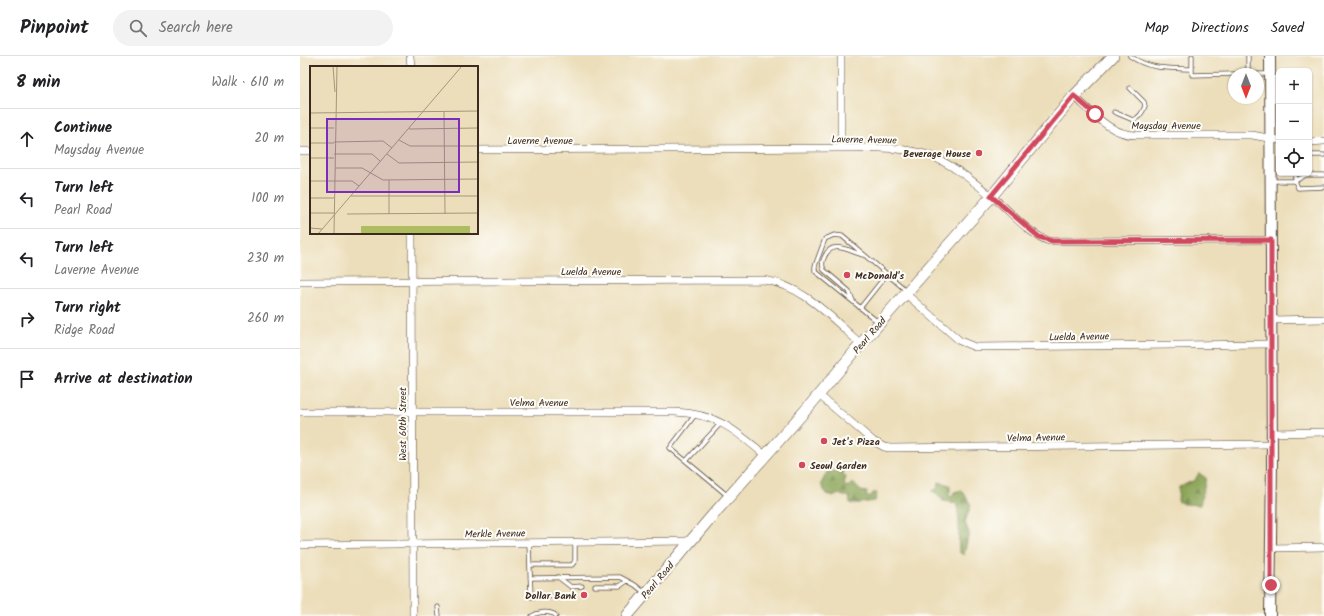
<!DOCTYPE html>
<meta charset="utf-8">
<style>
:root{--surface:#fff;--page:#f2f2f2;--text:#202124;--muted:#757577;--line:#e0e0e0}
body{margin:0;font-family:Kalam,sans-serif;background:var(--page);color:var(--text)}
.controls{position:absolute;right:12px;top:12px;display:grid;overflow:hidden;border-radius:6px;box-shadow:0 1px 3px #0004}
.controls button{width:36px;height:36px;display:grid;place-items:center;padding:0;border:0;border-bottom:1px solid var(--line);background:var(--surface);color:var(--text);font:20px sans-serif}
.compass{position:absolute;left:928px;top:12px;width:36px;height:36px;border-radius:50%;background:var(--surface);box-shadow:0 1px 3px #0004;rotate:180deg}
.stop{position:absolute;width:12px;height:12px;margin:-9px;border:3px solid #d1495b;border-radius:50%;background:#fff}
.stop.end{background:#d1495b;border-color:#fff;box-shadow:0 1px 4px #0008}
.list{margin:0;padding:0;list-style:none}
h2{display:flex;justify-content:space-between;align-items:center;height:52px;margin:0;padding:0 16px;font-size:17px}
h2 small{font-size:13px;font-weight:400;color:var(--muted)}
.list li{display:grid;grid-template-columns:26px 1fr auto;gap:12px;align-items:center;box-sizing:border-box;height:60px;padding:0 16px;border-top:1px solid var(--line)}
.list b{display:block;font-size:15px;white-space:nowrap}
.list p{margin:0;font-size:13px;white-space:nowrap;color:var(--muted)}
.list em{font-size:13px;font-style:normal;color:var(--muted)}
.icon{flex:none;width:22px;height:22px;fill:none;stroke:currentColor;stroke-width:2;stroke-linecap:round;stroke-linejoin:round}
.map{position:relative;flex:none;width:1024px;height:560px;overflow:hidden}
header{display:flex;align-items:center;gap:24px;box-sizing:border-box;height:56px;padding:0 20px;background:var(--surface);border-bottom:1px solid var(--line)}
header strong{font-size:19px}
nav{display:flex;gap:22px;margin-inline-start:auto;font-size:14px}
.search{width:280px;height:36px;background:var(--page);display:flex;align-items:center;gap:10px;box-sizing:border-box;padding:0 14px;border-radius:22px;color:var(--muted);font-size:15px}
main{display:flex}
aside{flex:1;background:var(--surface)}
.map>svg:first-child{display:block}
.forest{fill:url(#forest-firs);stroke:#62673a}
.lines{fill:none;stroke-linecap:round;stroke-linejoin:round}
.service-casing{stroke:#564535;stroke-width:5}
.minor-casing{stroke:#564535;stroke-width:8}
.secondary-casing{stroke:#564535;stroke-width:12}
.primary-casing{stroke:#564535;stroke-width:12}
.service{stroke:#fff;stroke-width:3.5}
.minor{stroke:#fff;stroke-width:7}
.secondary{stroke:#fff;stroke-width:10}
.primary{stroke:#fff;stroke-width:11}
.route{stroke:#d1495b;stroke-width:5}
.poi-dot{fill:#d1495b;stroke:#fdfcf7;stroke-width:1.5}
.labels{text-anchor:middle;stroke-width:4;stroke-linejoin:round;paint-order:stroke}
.street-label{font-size:10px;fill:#3b2a1e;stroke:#fdfcf7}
.poi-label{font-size:10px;font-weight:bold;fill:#3b2a1e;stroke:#fdfcf7;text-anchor:start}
.inset-road{fill:none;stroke:#a5967c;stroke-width:1}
.view{fill:#7b2cbf;fill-opacity:0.15;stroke:#7b2cbf;stroke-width:2}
.inset-edge{fill:none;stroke:#3b2a1e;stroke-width:2}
</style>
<header>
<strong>Pinpoint</strong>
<div class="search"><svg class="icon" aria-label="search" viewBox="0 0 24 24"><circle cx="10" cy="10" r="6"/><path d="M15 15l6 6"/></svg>Search here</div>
<nav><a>Map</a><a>Directions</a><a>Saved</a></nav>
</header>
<main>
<aside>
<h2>8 min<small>Walk · 610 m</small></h2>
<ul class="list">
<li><svg class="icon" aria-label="ahead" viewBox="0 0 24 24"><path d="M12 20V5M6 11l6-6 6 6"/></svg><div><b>Continue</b><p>Maysday Avenue</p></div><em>20 m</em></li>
<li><svg class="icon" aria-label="left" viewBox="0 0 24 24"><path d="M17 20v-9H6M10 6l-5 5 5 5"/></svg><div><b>Turn left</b><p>Pearl Road</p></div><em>100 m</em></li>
<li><svg class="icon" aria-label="left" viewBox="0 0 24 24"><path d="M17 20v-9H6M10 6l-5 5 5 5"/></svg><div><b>Turn left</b><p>Laverne Avenue</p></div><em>230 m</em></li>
<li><svg class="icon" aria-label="right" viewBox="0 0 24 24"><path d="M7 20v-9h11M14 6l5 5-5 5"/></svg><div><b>Turn right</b><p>Ridge Road</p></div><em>260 m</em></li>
<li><svg class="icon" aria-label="arrive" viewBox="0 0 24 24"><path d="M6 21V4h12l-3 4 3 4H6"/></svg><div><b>Arrive at destination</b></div></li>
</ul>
</aside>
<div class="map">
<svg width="1024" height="560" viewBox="0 0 1024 560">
<defs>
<pattern id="forest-firs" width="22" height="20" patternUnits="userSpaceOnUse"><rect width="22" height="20" fill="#8aa456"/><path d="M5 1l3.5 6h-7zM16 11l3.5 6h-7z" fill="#728647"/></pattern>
</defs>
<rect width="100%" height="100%" fill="#fdfcf7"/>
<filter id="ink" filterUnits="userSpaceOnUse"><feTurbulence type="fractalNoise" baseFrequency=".025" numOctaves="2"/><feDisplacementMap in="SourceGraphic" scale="8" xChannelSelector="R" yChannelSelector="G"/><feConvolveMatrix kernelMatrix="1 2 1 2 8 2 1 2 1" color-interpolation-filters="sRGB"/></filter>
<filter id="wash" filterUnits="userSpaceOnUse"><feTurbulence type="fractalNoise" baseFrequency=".012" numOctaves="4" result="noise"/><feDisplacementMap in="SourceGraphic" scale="16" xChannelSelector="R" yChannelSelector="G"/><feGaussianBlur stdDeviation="0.9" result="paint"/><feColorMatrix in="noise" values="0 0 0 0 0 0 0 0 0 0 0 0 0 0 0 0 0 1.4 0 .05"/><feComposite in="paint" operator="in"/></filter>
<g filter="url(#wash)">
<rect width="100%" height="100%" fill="#ecdeba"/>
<path class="forest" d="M544,414L543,419L546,421L544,428L547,431L553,427L561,435L567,436L566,440L570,441L573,437H577L575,445L553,448L550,447L549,440H543L539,438L535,440L526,438L521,428L527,416Z
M899,417L906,422L900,449L883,448L878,445L879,431L895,424Z
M639,426L650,429V436L647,438L652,441L654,436L662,434L671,449L665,466L669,477L664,499L659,496C658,480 661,463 656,447L643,445L638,438L632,435L637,433Z"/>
</g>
<g filter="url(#ink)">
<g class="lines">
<g class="service-casing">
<path id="service" d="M830,0C850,14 868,12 892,13V19L934,18
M892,0V13
M948,0V18
M958,18H969
M814,56L833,64C839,62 843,56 845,50L844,46L830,32
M1009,99H1024
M995,117V125L998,132L1024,131
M972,125H995L1006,119H1024
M553,245L549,235L524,214C522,210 522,206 524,202C531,183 549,195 563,199
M560,252L587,218
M578,266L515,215V210L525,183L534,179L542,180L607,235
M421,367L386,405L428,440
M386,405L370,392L395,359
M229,487L231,541L252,540
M230,509H272L275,505V487
M258,521L271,531L282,530
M230,522L320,521L335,529L345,537
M295,530H320L327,525
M138,551L139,560
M232,560C238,556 247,555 254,558L256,560"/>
</g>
<g class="minor-casing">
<path id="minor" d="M110,0L111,11
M774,40C792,56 810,79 836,79H952L979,84
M1009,86L1024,85
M541,92V0
M177,94L541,92C570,92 600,90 628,99C654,108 680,131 701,148C715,161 731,179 749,185L971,184
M0,95H11
M112,177L113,560
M0,226L463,224C504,229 532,263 561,288
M606,238L660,285L675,291L971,288
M971,264L1024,263
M519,339L573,385L584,391L590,392L972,388
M0,356H375C417,358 434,373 465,399
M972,377L1024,376
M0,489L390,485
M971,492L1024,491"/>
</g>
<g class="secondary-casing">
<path id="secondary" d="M970,560L972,407L970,0"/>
</g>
<g class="primary-casing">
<path id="primary" d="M327,560L412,460L511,348L561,288L691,141L774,40L813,0"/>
</g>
<use href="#service" class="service"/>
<use href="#minor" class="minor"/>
<use href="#secondary" class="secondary"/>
<use href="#primary" class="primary"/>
</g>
</g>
<g class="lines" filter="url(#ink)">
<path class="route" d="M795,58L774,40L691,140L739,181L752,185L971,184V529"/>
</g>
<g class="poi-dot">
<circle cx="679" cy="97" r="4"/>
<circle cx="547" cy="219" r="4"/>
<circle cx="524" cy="385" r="4"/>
<circle cx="502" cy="409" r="4"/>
<circle cx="284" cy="539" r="4"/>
</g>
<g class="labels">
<g class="street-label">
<text x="866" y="73">Maysday Avenue</text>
<text transform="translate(564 83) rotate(1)" y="4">Laverne Avenue</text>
<text x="240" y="88">Laverne Avenue</text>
<text x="291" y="219">Luelda Avenue</text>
<text transform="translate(569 279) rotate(-49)" y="4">Pearl Road</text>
<text transform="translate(779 280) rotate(-1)" y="4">Luelda Avenue</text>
<text x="239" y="350">Velma Avenue</text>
<text transform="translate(102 368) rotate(-90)" y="4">West 60th Street</text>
<text transform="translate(736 381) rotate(-1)" y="4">Velma Avenue</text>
<text transform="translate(195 477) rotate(-1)" y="4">Merkle Avenue</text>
<text transform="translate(357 524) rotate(-50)" y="4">Pearl Road</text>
</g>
<g class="poi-label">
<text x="671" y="101" text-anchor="end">Beverage House</text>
<text x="555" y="223">McDonald's</text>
<text x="532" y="389">Jet's Pizza</text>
<text x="510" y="413">Seoul Garden</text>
<text x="276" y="543" text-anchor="end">Dollar Bank</text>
</g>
</g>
<g transform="translate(10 10)">
<rect width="168" height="168" fill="#ecdeba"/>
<path d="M51,160H160V168H51Z" fill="#aebd60"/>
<path class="inset-road" d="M23,0L25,26M134,45L135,148M0,47L168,45M0,62H24M99,63L168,62M89,74L100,80H168M24,76L73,75L82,82M0,77H24M24,88H62L70,95M77,88L89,97L168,96M0,92H24M25,102H52L73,114L168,113M79,114V148M0,115H42L49,120M41,130H168M0,132H24M0,147H24M37,148L168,147M0,162L12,163M8,168L152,0M24,168L27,0"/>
<path class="view" d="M17,53H149V126H17Z"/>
<rect width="168" height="168" class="inset-edge"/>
</g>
</svg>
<div class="controls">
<button>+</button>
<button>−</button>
<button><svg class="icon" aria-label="locate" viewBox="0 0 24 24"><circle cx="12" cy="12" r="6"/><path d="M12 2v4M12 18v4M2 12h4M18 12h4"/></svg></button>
</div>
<svg class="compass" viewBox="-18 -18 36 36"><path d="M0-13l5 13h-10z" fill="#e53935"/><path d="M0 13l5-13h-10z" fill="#757577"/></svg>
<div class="stop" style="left:795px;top:58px"></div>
<div class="stop end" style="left:971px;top:529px"></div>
</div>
</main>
